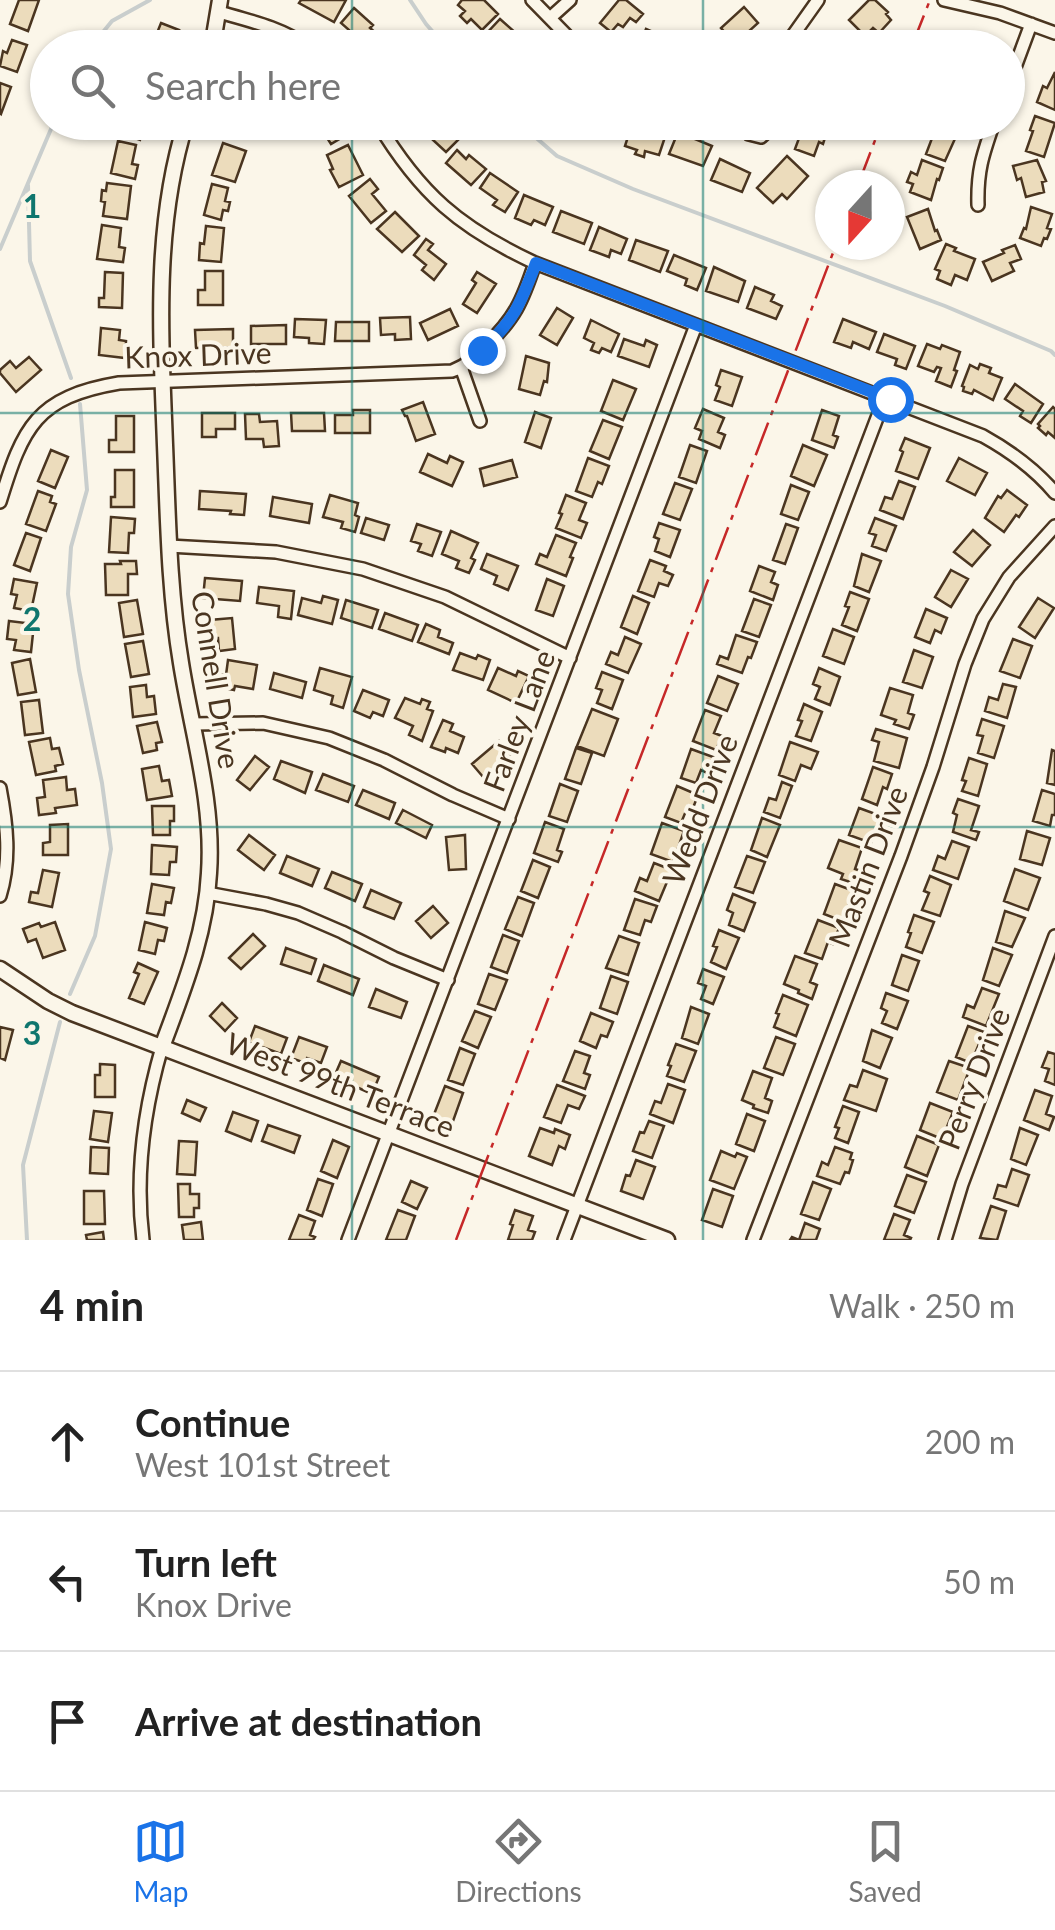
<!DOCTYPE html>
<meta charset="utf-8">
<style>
:root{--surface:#fff;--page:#f2f2f2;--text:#222;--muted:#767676;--line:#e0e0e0;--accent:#1a73e8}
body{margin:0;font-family:Lato,sans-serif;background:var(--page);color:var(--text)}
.compass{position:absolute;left:815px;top:170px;width:90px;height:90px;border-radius:50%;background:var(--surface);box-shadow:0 2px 8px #0004;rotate:201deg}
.stop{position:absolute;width:30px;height:30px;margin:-22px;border:8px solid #1a73e8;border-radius:50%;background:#fff}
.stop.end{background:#1a73e8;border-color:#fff;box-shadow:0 2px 10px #0008}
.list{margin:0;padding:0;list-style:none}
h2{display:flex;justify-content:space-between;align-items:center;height:130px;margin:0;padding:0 40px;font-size:42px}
h2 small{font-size:32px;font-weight:400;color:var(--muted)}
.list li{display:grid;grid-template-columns:65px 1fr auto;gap:30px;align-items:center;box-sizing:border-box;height:140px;padding:0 40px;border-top:2px solid var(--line)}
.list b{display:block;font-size:38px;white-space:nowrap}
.list p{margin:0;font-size:32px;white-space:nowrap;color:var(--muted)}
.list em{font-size:32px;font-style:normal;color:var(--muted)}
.icon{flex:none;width:55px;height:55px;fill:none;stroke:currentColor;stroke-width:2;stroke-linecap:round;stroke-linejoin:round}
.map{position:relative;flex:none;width:1055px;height:1240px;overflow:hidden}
.search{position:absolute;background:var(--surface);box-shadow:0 2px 8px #0004;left:30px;right:30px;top:30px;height:110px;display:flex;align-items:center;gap:25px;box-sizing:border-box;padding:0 35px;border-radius:55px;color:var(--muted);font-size:38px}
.sheet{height:550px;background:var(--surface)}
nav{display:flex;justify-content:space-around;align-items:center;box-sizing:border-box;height:140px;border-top:2px solid var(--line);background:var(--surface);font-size:28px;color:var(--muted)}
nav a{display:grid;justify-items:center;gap:5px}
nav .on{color:var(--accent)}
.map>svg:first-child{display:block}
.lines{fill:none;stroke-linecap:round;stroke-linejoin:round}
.stream{stroke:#c9cecd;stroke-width:4}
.building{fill:#ecdcbc;stroke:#4a3520;stroke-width:2.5}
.minor-casing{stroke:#4a3520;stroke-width:16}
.tertiary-casing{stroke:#4a3520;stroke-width:19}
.minor{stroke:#fbf6e9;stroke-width:11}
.tertiary{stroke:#fbf6e9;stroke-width:14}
.power{stroke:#c62828;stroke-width:2.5;stroke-dasharray:35 8 5 8;stroke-linecap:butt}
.route{stroke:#1a73e8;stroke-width:12}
.grid{fill:none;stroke:#0f766e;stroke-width:2.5;stroke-opacity:0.55}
.labels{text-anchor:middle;stroke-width:8;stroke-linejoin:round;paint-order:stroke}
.street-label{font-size:30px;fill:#4a3520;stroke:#fbf6e9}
.grid-label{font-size:32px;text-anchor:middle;font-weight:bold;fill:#0f766e;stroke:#fbf6e9;stroke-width:8;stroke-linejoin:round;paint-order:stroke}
</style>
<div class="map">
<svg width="1055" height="1240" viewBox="0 0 1055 1240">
<rect width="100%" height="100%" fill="#fbf6e9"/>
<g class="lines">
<path class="stream" d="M410,0L426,24L447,48
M90,48L112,21L150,0
M518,122L557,156L633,189L945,306L1051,351L1055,355
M28,185L30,261L71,378
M0,249L54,122
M70,994L95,936L111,849L102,783L79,670L68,594L71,547L87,490L80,404
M27,1240L23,1165L60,1022"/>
</g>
<path class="building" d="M19,0H39L28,31L10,24Z
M301,0H346L334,22L299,3Z
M462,0H484L498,14L482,30L471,19L467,23L460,16L465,11L458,5Z
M619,0H626L643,14L636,22L630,18L623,27L618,24L611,32L600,23Z
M869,0H875L888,12L886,14L891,20L879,33L873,28L865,36L849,20Z
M744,7L758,23L735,44L721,28Z
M354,8L373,25L370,28L377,34L367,46L341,23Z
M500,19L526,42L521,48H498L491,41L492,40L486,34Z
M161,23L179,30L171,48H151Z
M646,29L676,42L674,48H639Z
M838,33L857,45L856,48H828Z
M717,37L718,48H684L683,41Z
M12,40L27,45L17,72L0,66L3,51L7,53Z
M1055,72V110L1037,102L1043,86L1047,88Z
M0,83L11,87L1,114L0,113Z
M1035,116L1055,123L1044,157L1026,151L1033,131L1030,130Z
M121,122H146L140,140L118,132Z
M227,122H246L240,138L223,132Z
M317,122H337L346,135L331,144Z
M426,122H444L460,138L446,152L420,128Z
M584,122H621L613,138Z
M805,122H821L829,125L823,144L819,142L814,156L795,149Z
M632,124L666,134L659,155L645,151L644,157L635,154L637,150L625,146Z
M937,125L958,132L945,161L926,154Z
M678,132L712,146L703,166L669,154Z
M118,141L136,145L132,164L138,165L135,179L111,173Z
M223,143L246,151L235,182L212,175Z
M348,145L363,175L339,187L330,170L333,169L327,155Z
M457,150L466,159L469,155L486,169L471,185L446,163Z
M787,156L808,176L787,199L782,194L773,203L757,188Z
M720,159L750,173L742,192L711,180Z
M922,160L943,168L939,180L937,179L931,200L910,192L913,184L907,182L911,172L917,175Z
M1037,160L1046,181L1042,182L1044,192L1026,197L1021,178L1017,180L1013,166Z
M490,173L518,192L505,212L493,205L497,200L480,188Z
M370,179L378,189L372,194L386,211L371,223L349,196Z
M107,183L131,186L127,219L103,216L105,202L101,201L102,190L106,191Z
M212,184L228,188L225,201L230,202L228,211L223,210L221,220L204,215Z
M524,195L553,207L545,225L534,220L531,225L515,218Z
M1031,207L1052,214L1047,228L1051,229L1047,239L1044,238L1041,246L1020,238L1024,228L1026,229Z
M928,209L935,231L937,230L941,240L920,249L907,217Z
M561,211L592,223L584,244L553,232Z
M395,212L419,236L402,252L377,229Z
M102,225L121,228L119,247L125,248L123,262L97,259Z
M206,226L224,228L221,262L199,260L200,243L204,244Z
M599,227L627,239L621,254L611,250L609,257L590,250Z
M426,239L433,244L428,250L446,264L434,280L422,270L426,265L414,255Z
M636,240L668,251L660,272L629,260Z
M946,244L956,248L954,251L975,259L967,280L955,275L951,285L937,279L940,271L935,269Z
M1015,245L1021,259L1010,263L1014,271L992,281L983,262L1004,253L1002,250Z
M674,255L706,268L697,290L685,285L687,279L667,271Z
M714,267L745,281L738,302L706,291Z
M205,271H223V305H198V290H205Z
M105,272L123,273L122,308L99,307V298H104Z
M477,272L496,284L477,313L463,304L476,283L472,280Z
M755,287L774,295L771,301L782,306L776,319L747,308Z
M557,308L573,318L557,345L540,335Z
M450,309L458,326L428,340L420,323Z
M410,317L411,339L395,340V334L381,335L380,318Z
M295,319L326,320L324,344L309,343V338L294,337Z
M843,319L876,332L869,349L853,342L851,348L834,342Z
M591,320L619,334L611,352L602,348L599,353L591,350L594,343L584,338Z
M336,322H369V341H335Z
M286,325V344H251V326Z
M101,328L120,330L119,340L126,341L125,358L99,355Z
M233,329V347L196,348L195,330Z
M884,334L915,346L906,369L895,365L897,359L877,352Z
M624,339L644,346L646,340L657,345L649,367L618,356Z
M927,344L940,349L942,345L960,352L954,370L957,371L951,387L936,381L941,368L937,367L934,372L918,366Z
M526,356L549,363L547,382L544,381L540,395L519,389Z
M29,357L41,370L16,392L0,373V370L10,361L16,368Z
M980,364L991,368L989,373L1002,378L993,400L974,390L972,394L963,391L964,387L962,386L970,365L978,369Z
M721,370L742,377L732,406L715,400L720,387L716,385Z
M613,380L636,389L623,420L601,411Z
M1015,384L1043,404L1031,423L1020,416L1023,411L1005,399Z
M423,402L435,434L416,441L407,416H405L402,410Z
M1053,407L1055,409V438L1048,432L1046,435L1038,428L1040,426L1038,424Z
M703,409L724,418L718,432L725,435L720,448L699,439L702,431L695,428Z
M353,410H370V433H335V415H353Z
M822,410L839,416L833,435L838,437L834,448L812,440Z
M535,412L551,418L541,448L525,442Z
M202,413H235V429H216V437H202Z
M291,413H324L325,431H292Z
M245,414H259L260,422L277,421L279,446L264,447L263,439H246Z
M116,416H134V452H109V440H116Z
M603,420L622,427L609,459L590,451Z
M905,438L930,448L918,479L896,471L903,452L900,450Z
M690,445L707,451L696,483L679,477Z
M803,445L827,455L814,486L791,476Z
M51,450L68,457L55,488L38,481Z
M428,454L447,463L450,456L463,462L452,486L420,472Z
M588,458L609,466L602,484L598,482L592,497L576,491Z
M959,458L987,473L975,495L947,481Z
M512,460L517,477L484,486L480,469Z
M115,470H134V507H111V497H115Z
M899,481L915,487L903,519L880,510L885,497L892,499Z
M675,483L692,489L680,520L663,514Z
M791,485L809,492L798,520L781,514Z
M1007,490L1027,505L1019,517L1016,515L1004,532L985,518L998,496L1001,498Z
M38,491L52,496L50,502L56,504L46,531L26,524Z
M200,491L246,494L244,515L230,514L231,511L199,509Z
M330,495L358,503L355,515L359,517L355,532L341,528L343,522L323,517Z
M566,495L586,503L579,520L587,523L581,538L556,528L562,514L559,513Z
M273,497L312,504L309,523L270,516Z
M111,517L135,519L134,533H129L128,553L109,552Z
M366,518L389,525L384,540L361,533Z
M875,518L896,526L886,551L872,546L876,535L869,533Z
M659,523L680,530L670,557L655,551L659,539L654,537Z
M417,524L441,532L432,556L418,551L421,544L411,541Z
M786,524L798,528L785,564L773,560Z
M973,530L990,545L972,566L954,552Z
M451,531L478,543L471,558L475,560L469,573L456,568L459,561L442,554Z
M26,533L41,538L30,571L14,565Z
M556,535L576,543L570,557L573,558L566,576L536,564L540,554L547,557Z
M487,554L518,566L508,590L494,584L497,576L481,569Z
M862,554L881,561L869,592L854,586Z
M650,560L666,566L664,571L673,575L668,586L659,583L654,597L638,591Z
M120,561H136L137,574H128V595H106L105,564H121Z
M759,566L775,572L771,582L778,585L773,600L750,591Z
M951,570L968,579L951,607L935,597Z
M205,578L242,581L240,601L203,598Z
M14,579L37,583L31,611L14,608L17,595L11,594Z
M547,579L564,586L553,616L536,610Z
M259,587L294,591L291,619L278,617L279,606L257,603Z
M850,592L869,599L857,631L842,625L849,607L845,606Z
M323,596L338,600L332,624L298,615L302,598L321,603Z
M633,596L649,603L637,634L621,627Z
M1038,598L1054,608L1035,638L1019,627Z
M754,599L771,605L759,637L742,631Z
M137,600L143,634L124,637L119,603Z
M346,600L378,610L372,628L341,618Z
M926,609L947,618L941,633L935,630L930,643L915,637Z
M385,613L418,625L412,641L379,629Z
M232,618L235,649L219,651L218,638H212L210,620Z
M9,621L34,624L31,652L14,650L16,640L7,639Z
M426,624L440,630L438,637L453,643L449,654L418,642Z
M833,629L854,637L844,664L823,656Z
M736,635L757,642L751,658L748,657L742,673L717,664L720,656L728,659Z
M625,637L641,644L628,673L606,664L611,652L618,655Z
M1013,639L1032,646L1020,678L1000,671Z
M143,641L149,674L131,677L125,644Z
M914,650L933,657L922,688L903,682Z
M460,653L476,659L478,655L490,660L483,680L453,670Z
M30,659L36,692L18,695L12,663Z
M228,660L257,665L253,689L235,686L234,690L219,687L221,674L226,675Z
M320,668L352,677L343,708L331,704L333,696L314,690Z
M498,668L516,676L518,671L529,676L516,703L488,690Z
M819,668L840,677L830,705L815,699L820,687L813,684Z
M602,672L623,680L612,709L597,703L602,690L596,688Z
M274,673L306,682L302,698L270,689Z
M718,676L738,684L727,711L707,703Z
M1003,684L1016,687L1007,718L985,711L989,697L998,700Z
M146,685L147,697L154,696L156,714L133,717L130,687Z
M890,688L913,695L908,713L914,715L909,729L894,724L896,720L881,715Z
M363,690L389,700L383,716L373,712L370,718L354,711Z
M405,698L420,704L422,699L430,702L427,709L433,711L422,741L409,735L413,726L395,718Z
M39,700L43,733L25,735L21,702Z
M804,704L822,712L811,741L796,736L802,721L798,720Z
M592,709L618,719L604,756L577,746Z
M705,710L721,716L714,733L722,736L716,750L693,741Z
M982,719L1004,726L994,758L978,753L983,736L977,735Z
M443,720L453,724L450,731L464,737L458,753L446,748L445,752L431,747Z
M157,722L162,742L156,743L157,750L143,753L137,726Z
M876,729L907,738L899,768L874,761L879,742L872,740Z
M50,738L52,749L59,748L63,764L55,766L56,771L36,775L29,742Z
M499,741L511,754L484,778L472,764Z
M790,742L818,752L811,769L801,765L795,781L779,775Z
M576,748L592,753L581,784L565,779Z
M691,749L713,757L707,773L701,770L696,783L681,778Z
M1052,750L1055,751V785L1047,783Z
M255,756L269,767L250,790L237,780Z
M969,758L987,764L978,796L962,791L966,781L962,780Z
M281,761L312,772L305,793L274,779Z
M159,766L162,781L169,780L172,796L147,800L142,769Z
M873,767L892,774L887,789L883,787L877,805L862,799Z
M323,774L354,786L348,802L316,790Z
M66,777L67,790L75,789L77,805L55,808L56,813L39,815L37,798L45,797L43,780Z
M782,782L792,786L780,818L764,812L769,798L776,800Z
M560,784L578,791L567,822L549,816Z
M677,786L698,795L693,808L688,806L681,823L665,817Z
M363,790L395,803L389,819L356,805Z
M1042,790L1055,794V815H1052L1050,826L1033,821Z
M958,799L979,806L971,830L979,832L976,840L953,832L957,815L953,813Z
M152,806H174V821H170V835H153Z
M859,808L881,816L871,843L849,835Z
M403,810L432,825L426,838L396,823Z
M762,818L780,825L767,857L751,850Z
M545,822L564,829L557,850L562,852L558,862L534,853Z
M662,823L684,831L673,862L651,854Z
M68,824V855H43V843L50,842V825Z
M1027,831L1050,838L1042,865L1020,859Z
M249,835L275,855L264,870L238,850Z
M465,835L466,869L449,870L446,837Z
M839,840L862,848L855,869L861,871L856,884L841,879L843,874L828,868Z
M952,841L969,847L958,879L933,870L938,856L945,859Z
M152,845L177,847L176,862H170L169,875L151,874Z
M287,856L319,869L312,886L280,873Z
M747,856L765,862L753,893L735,887Z
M533,860L550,867L538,898L521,891Z
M654,863L672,870L659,901L635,891L640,878L647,881Z
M1015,869L1040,878L1028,910L1004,901Z
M43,870L59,873L52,907L29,902L31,892L38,893Z
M332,872L362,884L355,901L325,888Z
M930,876L951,885L940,916L922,910L929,893L924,891Z
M152,884L174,888L171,903L166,902L164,915L147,913Z
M835,884L854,891L842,921L824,914Z
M371,890L401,903L394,919L364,907Z
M733,894L755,903L744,931L729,925L733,913L727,910Z
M518,897L534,903L522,936L505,929Z
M635,899L657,906L651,922L645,920L640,935L624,930Z
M433,906L448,923L431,938L416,921Z
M1005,911L1025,918L1012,947L996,942Z
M914,915L934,922L922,953L906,947L911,933L908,932Z
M818,920L839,928L833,944L828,942L822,959L805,953Z
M55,922L65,950L43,958L36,939L28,942L23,929L39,923L41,927Z
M145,922L167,928L164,941L158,940L155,954L139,950Z
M719,930L739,938L726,969L711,962L717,947L713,946Z
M253,934L265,946L241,969L229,958Z
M503,935L519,941L507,973L491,967Z
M619,936L639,943L628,975L606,968Z
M286,948L316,959L311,974L281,964Z
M993,948L1012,955L999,986L983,980Z
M902,955L919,961L908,991L892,985Z
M795,956L817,964L810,982L817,985L812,999L798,993L799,990L784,984Z
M138,963L158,972L144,1004L129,998L139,974L134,972Z
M324,965L359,979L353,995L318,981Z
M703,969L724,977L713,1004L701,999L706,986L698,983Z
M489,974L507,980L495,1010L478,1004Z
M611,976L628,982L617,1014L600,1008Z
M982,988L999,994L986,1026L963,1017L967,1005L974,1008Z
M376,989L407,1002L401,1018L369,1007Z
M886,993L908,1001L897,1029L882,1023L887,1011L881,1008Z
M783,995L808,1005L796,1036L774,1027L779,1014L776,1013Z
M222,1003L237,1018L225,1031L210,1016Z
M691,1007L709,1014L698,1044L682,1038Z
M475,1011L491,1017L478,1048L462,1041Z
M591,1013L613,1022L607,1037L601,1035L596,1048L580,1041Z
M255,1026L287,1038L281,1054L249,1042Z
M968,1026L984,1032L971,1063L956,1057Z
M0,1027L13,1030L5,1060L0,1058Z
M872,1030L892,1038L880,1068L863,1061Z
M299,1037L327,1047L321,1063L307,1058L305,1063L291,1058Z
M776,1037L795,1044L783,1075L764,1068Z
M676,1044L696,1051L684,1082L667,1076L671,1066L668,1065Z
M460,1048L475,1054L463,1085L448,1080Z
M575,1051L590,1056L584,1073L590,1075L585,1089L563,1081Z
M1048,1052L1055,1054V1085L1045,1081L1049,1069L1042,1067Z
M341,1061L379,1077L372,1094L334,1077Z
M949,1061L970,1068L958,1100L937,1092Z
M100,1064L115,1065V1097H95V1075H100Z
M863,1070L887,1079L876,1111L844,1100L850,1085L857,1087Z
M753,1071L772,1078L765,1098L772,1101L768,1113L753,1108L754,1105L742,1100Z
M668,1084L685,1090L673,1123L650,1114L655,1101L661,1103Z
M557,1085L585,1096L579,1109L568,1105L561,1123L544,1117Z
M445,1086L463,1093L452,1124L433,1117Z
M1035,1090L1052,1096L1046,1114L1054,1117L1049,1130L1024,1120Z
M187,1100L206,1108L200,1121L182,1113Z
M930,1103L953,1112L942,1139L920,1130Z
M843,1106L859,1112L848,1143L835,1138L839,1128L835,1127Z
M94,1111L112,1113L108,1142L90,1139Z
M233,1112L258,1121L251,1141L226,1131Z
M747,1114L765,1121L754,1151L736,1144Z
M649,1121L664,1126L652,1158L633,1151L640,1132L644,1133Z
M268,1125L300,1136L294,1153L262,1141Z
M540,1128L554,1133L555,1129L570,1135L565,1149L559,1146L552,1165L529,1156Z
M1020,1128L1038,1135L1026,1165L1011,1159Z
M917,1136L939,1145L927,1176L905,1167Z
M333,1140L349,1147L337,1178L321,1171Z
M179,1141L197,1142L195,1175L177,1174Z
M91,1147L109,1148L108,1174L90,1173Z
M835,1147L852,1153L850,1159L853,1160L849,1173L845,1172L840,1184L817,1176L822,1162L828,1165Z
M721,1151L735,1157L737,1153L747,1157L734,1189L710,1180Z
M636,1160L655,1167L643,1199L621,1191L626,1175L630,1176Z
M1012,1169L1029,1175L1018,1206L994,1198L998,1185L1006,1187Z
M907,1175L926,1182L914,1213L895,1206Z
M318,1179L333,1184L322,1216L307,1210Z
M411,1181L427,1188L417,1209L402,1202Z
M813,1182L831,1189L819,1220L801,1214Z
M178,1184H190V1194H199V1208H194V1217H179Z
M713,1189L733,1196L722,1227L702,1220Z
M84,1191H104L105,1224H84Z
M991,1206L1006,1211L997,1240L980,1238Z
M398,1210L415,1216L406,1240H386Z
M515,1210L533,1216L528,1230L535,1232L532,1240H508L513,1225L510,1224Z
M894,1214L910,1220L904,1235L911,1238L910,1240H884Z
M299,1215L315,1221L310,1235L315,1237L313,1240H289Z
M201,1222L203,1240H184L182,1225Z
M805,1223L820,1229L816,1240H790L792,1237L799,1240Z
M103,1232L104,1240H87L86,1235Z"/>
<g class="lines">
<g class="minor-casing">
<path id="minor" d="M532,0L579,48
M944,0L1000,13L1055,33
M219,12C251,21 282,28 310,48
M550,18L570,0
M784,48L818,0
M1008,86L1031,24
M377,122C420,194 460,228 535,263L983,436C1010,451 1035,469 1055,493
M741,122L749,134L761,137L771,128V122
M978,205C977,170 983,154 994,122
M461,367L480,421
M0,502C23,427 36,397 119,383L452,371C467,365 474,359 485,347C515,318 522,302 535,263
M169,546L276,552L363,569L445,597L570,658
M193,724L263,723L329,738L384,760L453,795L509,819
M0,788C7,825 11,860 0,896
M207,893L266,904L298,913L342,932L394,958L448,980
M143,1240C135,1175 144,1109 162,1047
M348,1240L696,325
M564,1240L885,397
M753,1240L901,856L933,767L965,664L983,619L1009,577L1055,526
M945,1240L962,1184L1055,936"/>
</g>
<g class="tertiary-casing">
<path id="tertiary" d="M212,48L220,0
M0,969L48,1001L72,1013L667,1240
M162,1047C183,990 206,934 209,873C214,802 192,733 181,663C169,591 168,518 165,445C161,336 153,228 186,122"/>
</g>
<use href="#minor" class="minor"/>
<use href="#tertiary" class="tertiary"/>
<path class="power" d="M911,48L930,0
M858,185L882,122
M456,1240L836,245"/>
</g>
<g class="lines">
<path class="route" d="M482,350C515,319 520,305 536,263L890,399"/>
</g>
<path class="grid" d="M352,0V48M703,0V48M352,122V1240M703,122V1240M0,413H1055M0,827H1055"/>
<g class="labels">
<g class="street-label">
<text transform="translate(198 356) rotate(-2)" y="10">Knox Drive</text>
<text transform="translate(215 680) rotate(81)" y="10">Connell Drive</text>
<text transform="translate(520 721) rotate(-69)" y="10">Farley Lane</text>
<text transform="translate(701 810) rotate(-69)" y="10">Wedd Drive</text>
<text transform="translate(869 867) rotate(-69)" y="10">Mastin Drive</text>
<text transform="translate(975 1079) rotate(-69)" y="10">Perry Drive</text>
<text transform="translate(340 1086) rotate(21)" y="10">West 99th Terrace</text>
</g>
</g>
<g class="grid-label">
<text x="32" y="218">1</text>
<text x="32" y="631">2</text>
<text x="32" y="1045">3</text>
</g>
</svg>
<svg class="compass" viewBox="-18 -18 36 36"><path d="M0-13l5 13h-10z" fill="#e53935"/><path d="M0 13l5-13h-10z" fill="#767676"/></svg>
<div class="stop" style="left:890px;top:399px"></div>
<div class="stop end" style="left:482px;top:350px"></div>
<div class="search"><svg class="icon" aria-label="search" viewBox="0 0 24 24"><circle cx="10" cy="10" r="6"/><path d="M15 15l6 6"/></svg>Search here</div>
</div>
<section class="sheet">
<h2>4 min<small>Walk · 250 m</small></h2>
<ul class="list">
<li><svg class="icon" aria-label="ahead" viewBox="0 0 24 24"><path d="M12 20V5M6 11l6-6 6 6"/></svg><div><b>Continue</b><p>West 101st Street</p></div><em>200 m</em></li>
<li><svg class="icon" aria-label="left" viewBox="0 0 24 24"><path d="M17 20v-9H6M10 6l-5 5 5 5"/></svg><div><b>Turn left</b><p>Knox Drive</p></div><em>50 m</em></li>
<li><svg class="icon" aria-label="arrive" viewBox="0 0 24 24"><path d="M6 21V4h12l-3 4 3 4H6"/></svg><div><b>Arrive at destination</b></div></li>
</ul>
</section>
<nav>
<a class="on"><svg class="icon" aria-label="map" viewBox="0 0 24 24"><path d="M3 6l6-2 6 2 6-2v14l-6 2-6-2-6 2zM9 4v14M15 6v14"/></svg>Map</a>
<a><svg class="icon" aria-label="directions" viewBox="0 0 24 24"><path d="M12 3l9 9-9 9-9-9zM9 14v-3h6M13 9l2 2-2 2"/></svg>Directions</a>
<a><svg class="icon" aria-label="saved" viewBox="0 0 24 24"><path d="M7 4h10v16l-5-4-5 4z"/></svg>Saved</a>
</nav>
